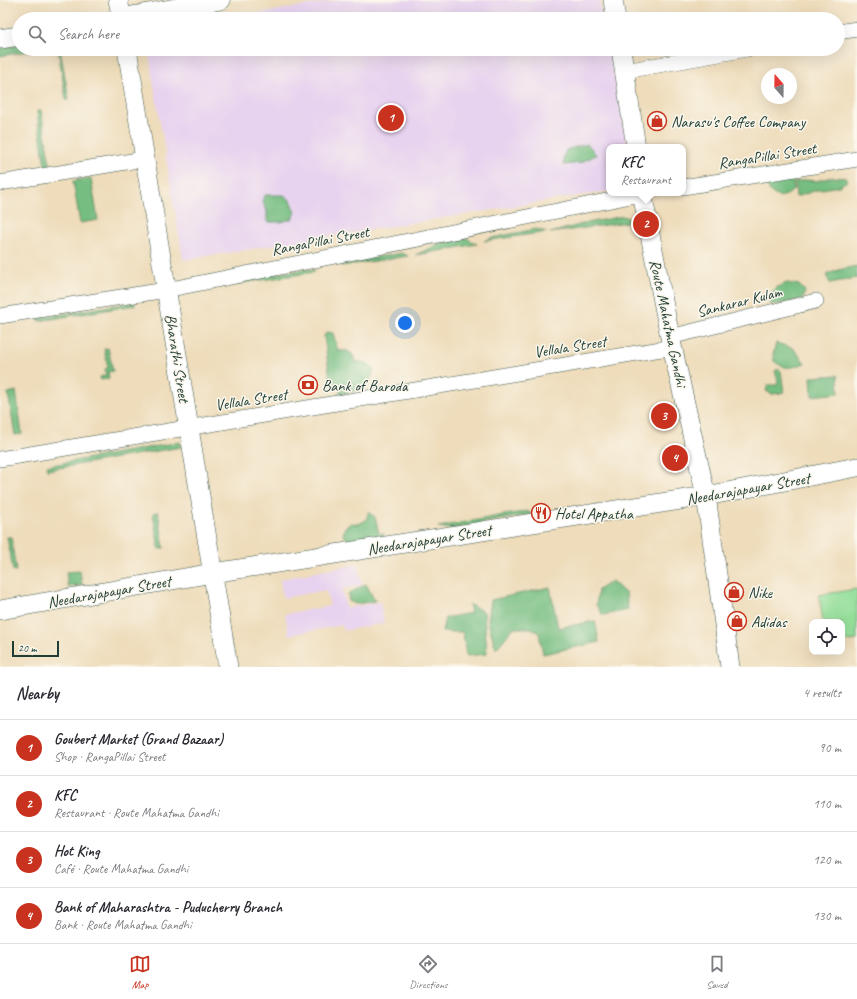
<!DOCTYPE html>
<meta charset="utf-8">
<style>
:root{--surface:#fff;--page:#f7f7f7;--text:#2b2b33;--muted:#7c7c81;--line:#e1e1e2;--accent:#c8321e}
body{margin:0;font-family:Caveat,sans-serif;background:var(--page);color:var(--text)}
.controls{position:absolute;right:12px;bottom:12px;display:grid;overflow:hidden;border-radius:8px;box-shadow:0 4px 16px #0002}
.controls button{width:36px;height:36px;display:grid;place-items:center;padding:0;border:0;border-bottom:1px solid var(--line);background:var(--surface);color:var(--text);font:20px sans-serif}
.compass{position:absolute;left:761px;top:68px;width:36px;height:36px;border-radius:50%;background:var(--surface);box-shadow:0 4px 16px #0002;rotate:340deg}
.scale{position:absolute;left:12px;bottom:10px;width:47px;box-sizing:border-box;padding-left:4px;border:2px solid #1f3d34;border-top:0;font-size:11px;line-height:14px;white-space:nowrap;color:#1f3d34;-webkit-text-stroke:3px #fbf7ec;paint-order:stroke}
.you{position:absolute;left:405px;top:323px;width:14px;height:14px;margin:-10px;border:3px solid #fff;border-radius:50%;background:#1a73e8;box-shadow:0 0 0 6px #1a73e833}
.badge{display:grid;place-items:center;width:26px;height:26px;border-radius:50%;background:var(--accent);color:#fff;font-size:13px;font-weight:700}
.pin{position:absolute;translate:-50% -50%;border:2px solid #fff;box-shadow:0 1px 4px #0006}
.popup{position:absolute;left:606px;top:144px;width:80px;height:52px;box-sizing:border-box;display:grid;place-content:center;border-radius:8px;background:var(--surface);filter:drop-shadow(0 1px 3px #0005);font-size:13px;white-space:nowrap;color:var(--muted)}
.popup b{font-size:15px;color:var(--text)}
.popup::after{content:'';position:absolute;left:50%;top:100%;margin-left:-8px;border:8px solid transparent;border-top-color:var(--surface)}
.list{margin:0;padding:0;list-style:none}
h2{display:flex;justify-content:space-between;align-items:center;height:52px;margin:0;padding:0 16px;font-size:17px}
h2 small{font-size:13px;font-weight:400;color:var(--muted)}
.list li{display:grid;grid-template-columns:26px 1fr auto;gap:12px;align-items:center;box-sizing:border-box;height:56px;padding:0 16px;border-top:1px solid var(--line)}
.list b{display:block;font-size:15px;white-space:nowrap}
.list p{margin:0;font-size:13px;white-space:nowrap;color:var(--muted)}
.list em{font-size:13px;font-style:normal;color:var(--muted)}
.icon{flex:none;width:22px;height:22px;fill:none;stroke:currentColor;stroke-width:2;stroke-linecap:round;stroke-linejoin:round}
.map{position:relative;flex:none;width:857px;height:667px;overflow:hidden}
.search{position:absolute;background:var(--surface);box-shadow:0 4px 16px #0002;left:12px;right:12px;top:12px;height:44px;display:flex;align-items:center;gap:10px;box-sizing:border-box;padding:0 14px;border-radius:22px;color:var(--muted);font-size:15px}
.sheet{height:276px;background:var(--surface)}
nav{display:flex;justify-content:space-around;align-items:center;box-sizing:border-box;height:56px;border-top:1px solid var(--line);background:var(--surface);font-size:11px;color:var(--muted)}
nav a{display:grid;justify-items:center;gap:2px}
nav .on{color:var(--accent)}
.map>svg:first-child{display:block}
.built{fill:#e7d2ef}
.green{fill:#93de99;stroke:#598e66}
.forest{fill:#76bd81;stroke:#4a7d5a}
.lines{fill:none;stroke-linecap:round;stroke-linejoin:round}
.minor-casing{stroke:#3e5548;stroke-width:16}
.tertiary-casing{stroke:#3e5548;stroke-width:20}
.minor{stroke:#fff;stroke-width:15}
.tertiary{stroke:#fff;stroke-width:19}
.labels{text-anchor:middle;stroke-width:3;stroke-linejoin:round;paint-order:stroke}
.poi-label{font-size:16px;fill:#1f3d34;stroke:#fbf7ec;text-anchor:start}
.street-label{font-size:16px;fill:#1f3d34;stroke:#fbf7ec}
</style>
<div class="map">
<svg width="857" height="667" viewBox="0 0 857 667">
<rect width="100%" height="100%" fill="#fbf7ec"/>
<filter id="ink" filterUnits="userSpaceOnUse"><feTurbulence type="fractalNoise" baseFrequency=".025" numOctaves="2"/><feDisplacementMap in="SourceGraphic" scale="8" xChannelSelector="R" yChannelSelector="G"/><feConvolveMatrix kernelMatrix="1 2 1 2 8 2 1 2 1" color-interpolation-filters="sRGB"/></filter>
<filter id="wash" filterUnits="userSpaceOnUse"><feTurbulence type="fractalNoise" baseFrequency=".012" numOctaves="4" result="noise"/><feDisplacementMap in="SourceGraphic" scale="16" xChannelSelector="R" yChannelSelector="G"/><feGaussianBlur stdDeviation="0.9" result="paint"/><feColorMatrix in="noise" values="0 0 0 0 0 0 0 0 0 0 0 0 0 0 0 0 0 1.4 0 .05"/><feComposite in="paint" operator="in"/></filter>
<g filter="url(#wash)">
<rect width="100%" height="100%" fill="#eedcba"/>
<path class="built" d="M340,0H599L603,19H225Z
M148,49H609L628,147H609V191L183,260Z
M358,564L362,585L342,589L346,608L380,602L384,623L343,631L342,625L289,635L285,614L330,606L326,590L283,598L280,579Z"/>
<path class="green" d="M857,589V640L842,642V622H823L819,595Z"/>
<path class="forest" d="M19,45V49H41L0,56V48Z
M58,49H60L69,100H66Z
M41,110L50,165L45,166L37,111Z
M587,144L592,149L596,155L580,163L564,165L563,158L566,150Z
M792,175L794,189C783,202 768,197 766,180Z
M832,177L846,178L847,181L839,186L817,190L796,197L795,182L806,180L816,181Z
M91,178L98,220L80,223L73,181Z
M265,195H284L290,200L295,212L292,219L281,222H267V211L262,201Z
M623,216L634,221L550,233L583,224Z
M536,229L547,232L484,241L491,238Z
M466,238L477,244L416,255L439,244Z
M402,253L408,256L342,266L341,263Z
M857,266V278L830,283L826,275L838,270Z
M308,269L314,270L315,272L222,286L262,276Z
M787,283L799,285L805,291L803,299L780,304H770L767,298L776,288Z
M135,302V305L39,321L38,318Z
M327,332L333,333L338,351H348L353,355L355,362C364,361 368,363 374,369L371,378L361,389L338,395L341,389L331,386L324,336Z
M776,343L793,348L805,363C792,368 785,370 774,361L773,355Z
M108,348L113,371L108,372L109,378L101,380L100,377L106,375L105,369L108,368L104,349Z
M778,369L781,371L784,393L772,394L766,391L768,385H777L778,381L775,371Z
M838,375L839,393L812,396L811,377Z
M16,391L22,434L15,435L8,393Z
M180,442L181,447L47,470V466Z
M369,511L375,517L379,534H384L383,538L363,542L359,539L348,540L343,535L345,527L351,523L359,524L366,520Z
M527,511L532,514L450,529L438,527Z
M158,512L164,548L159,549L153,513Z
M7,537H11L16,571H13Z
M80,571L82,585L68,587L66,572Z
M612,581L626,594L628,610L603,615L596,605L598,590Z
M366,584L375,601L356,604L349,601L348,594Z
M550,587L558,628L595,621L599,642L543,654L539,633L531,628H513L496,649L488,622L491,600Z
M469,604L484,612L487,654L466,656L463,632H442L445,618L471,613Z"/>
</g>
<g filter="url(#ink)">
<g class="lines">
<g class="minor-casing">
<path id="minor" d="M838,32L857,29
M625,71L747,49
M0,183L144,159
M683,187L857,159
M0,316L166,290L646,193
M670,337L816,301
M0,459L673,347"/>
</g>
<g class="tertiary-casing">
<path id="tertiary" d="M118,0L122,19
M613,0L616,19
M115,19L221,0
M0,39L19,36
M127,49L228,667
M621,49L636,147
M642,193L670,337L706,496L730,667
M0,610L213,573L706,496L857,467"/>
</g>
<use href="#minor" class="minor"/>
<use href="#tertiary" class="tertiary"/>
</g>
</g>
<defs>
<g id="shop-ring" transform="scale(1)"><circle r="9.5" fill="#fbf7ec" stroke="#c8321e" stroke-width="1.5"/><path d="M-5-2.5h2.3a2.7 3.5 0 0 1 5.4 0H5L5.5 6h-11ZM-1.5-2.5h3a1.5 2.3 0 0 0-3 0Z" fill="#c8321e"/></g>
<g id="bank-ring" transform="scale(1)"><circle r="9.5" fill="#fbf7ec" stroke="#c8321e" stroke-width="1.5"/><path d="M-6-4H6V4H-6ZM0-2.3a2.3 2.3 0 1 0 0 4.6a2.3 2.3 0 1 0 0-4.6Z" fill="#c8321e"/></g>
<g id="restaurant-ring" transform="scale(1)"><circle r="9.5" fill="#fbf7ec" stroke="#c8321e" stroke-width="1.5"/><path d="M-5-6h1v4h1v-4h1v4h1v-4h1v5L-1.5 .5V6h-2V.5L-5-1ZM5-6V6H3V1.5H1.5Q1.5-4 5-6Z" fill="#c8321e"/></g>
</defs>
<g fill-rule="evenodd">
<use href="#shop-ring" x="657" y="121"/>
<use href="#bank-ring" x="308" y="385"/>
<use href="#restaurant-ring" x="541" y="513"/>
<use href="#shop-ring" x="734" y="592"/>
<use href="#shop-ring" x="737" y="621"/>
</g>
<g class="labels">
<g class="poi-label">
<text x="671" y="127">Narasu's Coffee Company</text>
<text x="322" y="391">Bank of Baroda</text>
<text x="555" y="519">Hotel Appatha</text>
<text x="748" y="598">Nike</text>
<text x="751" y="627">Adidas</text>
</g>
<g class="street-label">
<text transform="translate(767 155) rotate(-9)" y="6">RangaPillai Street</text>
<text transform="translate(320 240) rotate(-11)" y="6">RangaPillai Street</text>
<text transform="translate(739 301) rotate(-14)" y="6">Sankarar Kulam</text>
<text transform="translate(669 323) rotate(78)" y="6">Route Mahatma Gandhi</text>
<text transform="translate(570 346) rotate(-9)" y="6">Vellala Street</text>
<text transform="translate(178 358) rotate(81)" y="6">Bharathi Street</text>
<text transform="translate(251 399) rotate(-9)" y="6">Vellala Street</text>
<text transform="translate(748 488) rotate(-10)" y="6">Needarajapayar Street</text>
<text transform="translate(429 539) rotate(-9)" y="6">Needarajapayar Street</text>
<text transform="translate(109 591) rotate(-10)" y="6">Needarajapayar Street</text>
</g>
</g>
</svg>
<div class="controls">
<button><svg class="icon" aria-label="locate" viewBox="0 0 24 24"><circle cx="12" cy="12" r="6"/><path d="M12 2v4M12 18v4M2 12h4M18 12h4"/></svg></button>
</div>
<svg class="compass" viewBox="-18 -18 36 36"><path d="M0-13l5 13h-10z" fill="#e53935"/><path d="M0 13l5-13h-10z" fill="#7c7c81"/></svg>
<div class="scale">20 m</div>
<div class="you"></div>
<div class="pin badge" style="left:391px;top:118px">1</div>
<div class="pin badge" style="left:646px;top:224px">2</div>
<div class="popup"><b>KFC</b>Restaurant</div>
<div class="pin badge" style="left:664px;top:416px">3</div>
<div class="pin badge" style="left:675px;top:458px">4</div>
<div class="search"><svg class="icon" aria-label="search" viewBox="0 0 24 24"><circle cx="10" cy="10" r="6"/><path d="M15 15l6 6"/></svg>Search here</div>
</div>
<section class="sheet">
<h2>Nearby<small>4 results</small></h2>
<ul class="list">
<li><span class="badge">1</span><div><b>Goubert Market (Grand Bazaar)</b><p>Shop · RangaPillai Street</p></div><em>90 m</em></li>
<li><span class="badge">2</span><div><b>KFC</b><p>Restaurant · Route Mahatma Gandhi</p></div><em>110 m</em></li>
<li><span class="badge">3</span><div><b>Hot King</b><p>Café · Route Mahatma Gandhi</p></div><em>120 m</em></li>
<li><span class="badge">4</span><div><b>Bank of Maharashtra - Puducherry Branch</b><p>Bank · Route Mahatma Gandhi</p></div><em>130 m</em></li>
</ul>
</section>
<nav>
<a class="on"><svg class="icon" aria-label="map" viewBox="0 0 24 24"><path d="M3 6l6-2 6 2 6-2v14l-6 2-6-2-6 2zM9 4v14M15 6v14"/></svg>Map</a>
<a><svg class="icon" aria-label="directions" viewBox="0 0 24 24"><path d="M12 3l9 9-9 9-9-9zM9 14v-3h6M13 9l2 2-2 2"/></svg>Directions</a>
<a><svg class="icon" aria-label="saved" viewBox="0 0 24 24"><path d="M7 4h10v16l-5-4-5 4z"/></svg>Saved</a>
</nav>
